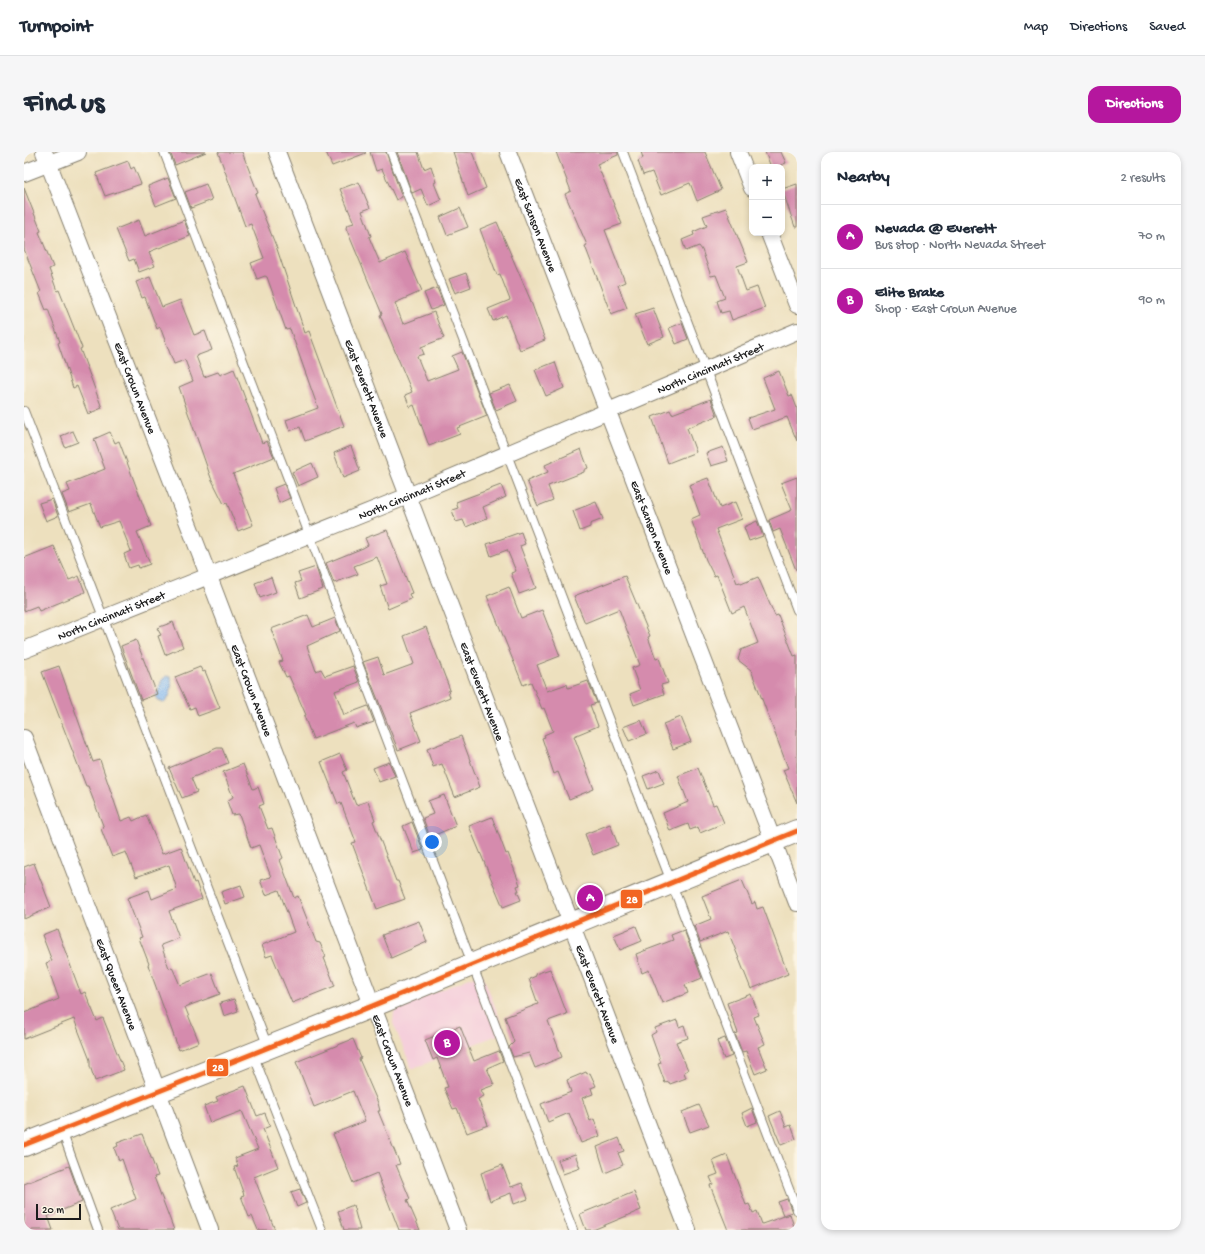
<!DOCTYPE html>
<meta charset="utf-8">
<style>
:root{--surface:#fff;--page:#f6f6f7;--text:#1f2937;--muted:#747a83;--line:#e0e1e3;--accent:#b5179e}
body{margin:0;font-family:"Gochi Hand",sans-serif;background:var(--page);color:var(--text)}
.controls{position:absolute;right:12px;top:12px;display:grid;overflow:hidden;border-radius:8px;box-shadow:0 2px 6px #0003}
.controls button{width:36px;height:36px;display:grid;place-items:center;padding:0;border:0;border-bottom:1px solid var(--line);background:var(--surface);color:var(--text);font:20px sans-serif}
.scale{position:absolute;left:12px;bottom:10px;width:45px;box-sizing:border-box;padding-left:4px;border:2px solid #1c1c1c;border-top:0;font-size:11px;line-height:14px;white-space:nowrap;color:#1c1c1c;-webkit-text-stroke:3px #fcf5e5;paint-order:stroke}
.you{position:absolute;left:408px;top:690px;width:14px;height:14px;margin:-10px;border:3px solid #fff;border-radius:50%;background:#1a73e8;box-shadow:0 0 0 6px #1a73e833}
.badge{display:grid;place-items:center;width:26px;height:26px;border-radius:50%;background:var(--accent);color:#fff;font-size:13px;font-weight:700}
.pin{position:absolute;translate:-50% -50%;border:2px solid #fff;box-shadow:0 1px 4px #0006}
.list{margin:0;padding:0;list-style:none}
h2{display:flex;justify-content:space-between;align-items:center;height:52px;margin:0;padding:0 16px;font-size:17px}
h2 small{font-size:13px;font-weight:400;color:var(--muted)}
.list li{display:grid;grid-template-columns:26px 1fr auto;gap:12px;align-items:center;box-sizing:border-box;height:64px;padding:0 16px;border-top:1px solid var(--line)}
.list b{display:block;font-size:15px;white-space:nowrap}
.list p{margin:0;font-size:13px;white-space:nowrap;color:var(--muted)}
.list em{font-size:13px;font-style:normal;color:var(--muted)}
.map{position:relative;flex:none;width:773px;height:1078px;overflow:hidden;border-radius:12px}
header{display:flex;align-items:center;gap:24px;box-sizing:border-box;height:56px;padding:0 20px;background:var(--surface);border-bottom:1px solid var(--line)}
header strong{font-size:19px}
nav{display:flex;gap:22px;margin-inline-start:auto;font-size:14px}
.intro{display:flex;align-items:center;justify-content:space-between;box-sizing:border-box;height:96px;padding:0 24px}
h1{margin:0;font-size:28px}
.button{padding:10px 18px;border-radius:12px;background:var(--accent);color:#fff;font-size:14px;font-weight:700}
main{display:flex;gap:24px;padding:0 24px}
aside{flex:1;background:var(--surface);border-radius:12px;box-shadow:0 2px 6px #0003}
.map>svg:first-child{display:block}
.built{fill:#f5cfdb}
.water{fill:#82b8f1;stroke:#4f6a86}
.building{fill:#d58bad}
.lines{fill:none;stroke-linecap:round;stroke-linejoin:round}
.service-casing{stroke:#847e6d;stroke-width:10}
.minor-casing{stroke:#847e6d;stroke-width:18}
.primary-casing{stroke:#847e6d;stroke-width:24}
.service{stroke:#fff;stroke-width:8}
.minor{stroke:#fff;stroke-width:16}
.primary{stroke:#fff;stroke-width:22}
.bus-1-casing{stroke:#fcf5e5;stroke-width:8}
.bus-1{stroke:#f26522;stroke-width:5}
.labels{text-anchor:middle;stroke-width:4;stroke-linejoin:round;paint-order:stroke}
.street-label{font-size:12px;fill:#1c1c1c;stroke:#fcf5e5}
.line-badge{stroke:#fcf5e5;stroke-width:1.5}
.badge-label{font-size:11px;text-anchor:middle;font-weight:bold;fill:#fff}
</style>
<header>
<strong>Turnpoint</strong>
<nav><a>Map</a><a>Directions</a><a>Saved</a></nav>
</header>
<div class="intro"><h1>Find us</h1><a class="button">Directions</a></div>
<main>
<div class="map">
<svg width="773" height="1078" viewBox="0 0 773 1078">
<rect width="100%" height="100%" fill="#fcf5e5"/>
<filter id="ink" filterUnits="userSpaceOnUse"><feTurbulence type="fractalNoise" baseFrequency=".025" numOctaves="2"/><feDisplacementMap in="SourceGraphic" scale="8" xChannelSelector="R" yChannelSelector="G"/><feConvolveMatrix kernelMatrix="1 2 1 2 8 2 1 2 1" color-interpolation-filters="sRGB"/></filter>
<filter id="wash" filterUnits="userSpaceOnUse"><feTurbulence type="fractalNoise" baseFrequency=".012" numOctaves="4" result="noise"/><feDisplacementMap in="SourceGraphic" scale="16" xChannelSelector="R" yChannelSelector="G"/><feGaussianBlur stdDeviation="0.9" result="paint"/><feColorMatrix in="noise" values="0 0 0 0 0 0 0 0 0 0 0 0 0 0 0 0 0 1.4 0 .05"/><feComposite in="paint" operator="in"/></filter>
<g filter="url(#wash)">
<rect width="100%" height="100%" fill="#ede0be"/>
<path class="built" d="M458,821L481,880L388,917L369,871L370,860L375,855Z"/>
<path class="water" d="M142,524L147,525C148,533 148,545 140,551L133,548L132,545L138,528Z"/>
<g id="blocks">
<path class="building" d="M146,0H182L151,13Z
M194,0H218L234,41L231,42L252,94L281,181L285,179L320,274L281,289L276,275L266,279L262,268L294,256L266,177L262,178L243,125L241,124L233,127L227,111L240,106L227,72L221,74Z
M302,0H341L342,1L308,14Z
M346,0H362L378,45L372,48L358,17L352,19Z
M373,0H394L400,17L407,14L412,30L410,31L417,48L404,54L397,37L388,41Z
M429,0H448L462,36L444,44Z
M532,0H594V3L573,12L598,72L581,78L601,130L594,133L603,156L587,162L561,94L563,93L541,42L547,39Z
M617,0H681L697,38L673,49L666,31L637,43L628,20L619,23L614,9L619,6Z
M741,0H757L762,11L752,15H747Z
M104,9L107,17L110,15L117,32L81,44L72,21Z
M144,26L152,46L132,54L124,34Z
M335,30L346,56L338,59L347,84L345,85L356,111L381,100L398,139L371,151L379,172L410,160L420,186L397,195L400,202L393,204L403,229L434,217L428,204L438,200L463,264L433,276L436,282L405,294L390,253L386,255L381,243L388,240L356,163L358,162L322,76L323,73L330,71L316,37Z
M182,32L188,48L167,56L161,40Z
M773,32V75H771L758,37Z
M0,36L17,79L15,80L29,115L25,117L33,139L35,138L58,196L56,197L78,256L64,262L53,234L49,236L34,191L36,190L24,157L22,158L15,141L17,140L0,97Z
M436,56L444,75L423,83L416,65Z
M702,56L724,110L713,114L722,139L733,135L741,156L708,168L705,159L697,161L693,149L701,146L692,123L687,124L678,98L675,94L662,99L658,88L670,83L669,80L683,74L679,64Z
M115,68L121,84L160,68L166,84L127,99L125,101L131,114L115,120L110,107L105,109L92,77Z
M473,70L506,147L521,188L496,198L482,163L469,169L464,157L486,148L476,122L473,123L456,77Z
M442,121L447,135L431,141L425,127Z
M126,125L138,155L156,148L170,183L181,179L188,198L172,204L180,225L194,220L196,223L210,217L238,291L243,289L250,305L209,322L229,373L214,379L203,351L200,352L187,326L155,235L169,229L161,208L150,212L136,175L133,177L121,145L118,146L112,130Z
M413,136L420,153L407,158L400,141Z
M629,156L640,185L623,192L611,162Z
M658,171L664,187L652,192L645,176Z
M531,210L540,236L522,244L511,218Z
M755,219L765,244L768,243L773,256V289L763,265L728,277L724,266L751,257L739,226Z
M486,233L493,249L472,258L465,241Z
M687,247L693,264L663,276L672,300L644,311L628,265L646,258L648,262Z
M49,279L54,290L41,295L37,284Z
M86,280L91,291L95,289L127,374L113,380L126,412L115,416L114,413L105,416L104,414L100,402L107,399L95,369L76,375L67,352L45,360L38,342L46,339L43,332L81,317L70,287Z
M327,294L336,319L319,326L310,301Z
M699,295L704,309L687,314L682,301Z
M557,297L564,316L560,318V320L524,334L529,348L514,354L503,329L524,320L521,313Z
M288,311L294,325L274,334L268,320Z
M773,325V418H772L756,377L749,380L745,368L768,358L757,331Z
M684,326L696,356L711,350L718,367L692,377L713,431L716,430L717,432L734,425L751,464L754,463L770,504L773,503V651L759,618L764,616L727,518L714,508L717,498L734,491L720,455L708,461L693,423L690,424L682,408L667,367L676,363L665,333Z
M260,332L266,346L255,351L250,336Z
M477,333L482,345L459,355L463,366L442,375L439,368L432,370L428,358L434,356L432,350Z
M28,347L34,364L22,369L15,351Z
M572,350L579,367L566,372V375L556,379L549,359Z
M733,369L739,384L725,389L720,375Z
M363,378L388,441L385,442L387,447L364,457L356,434L363,432L353,405L330,414L334,422L310,431L302,411L339,396L344,393L341,386Z
M497,380L501,392L496,394L512,436L495,442L487,421L492,419L483,398L467,404L463,392Z
M30,394L45,428L55,424L61,440L15,459L13,454L0,459V406Z
M292,415L299,437L276,446L271,431L277,429L274,421Z
M601,424L626,484L624,485L632,507L635,506L644,531L637,533L640,542L610,553L606,542L616,538L608,516L616,513L595,457L561,471L550,444Z
M247,425L252,440L236,446L231,431Z
M485,435L497,466L518,458L536,504L513,513L523,539L543,532L544,536L564,529L573,551L566,553L574,574L550,584L570,637L545,647L534,620L530,622L518,586L521,585L520,583L529,579L520,556L518,557L507,530L499,533L463,444Z
M284,463L289,475L311,466L316,479L283,494L292,519L297,517L301,524L329,514L335,530L311,539L320,563L344,554L350,570L332,576L330,571L289,587L280,564L282,563L265,524L262,525L255,510L259,509L247,477Z
M149,470L159,495L141,503L134,484L137,483L133,476Z
M402,475L426,538L424,539L426,545L386,561L397,589L374,598L339,510L354,505L360,523L390,512L380,484Z
M112,488L133,542L117,548L97,494Z
M35,514L69,610L76,608L97,669L107,665L109,669L122,663L138,702L157,695L170,731L172,730L178,747L145,759L155,786L137,793L145,816L148,815L156,833L188,821L196,842L161,855L175,890L155,898L124,813L125,812L115,786L118,785L103,746L125,738L128,747L153,737L145,713L112,725L102,700L88,705L77,677L80,676L64,634H62L18,520Z
M176,515L179,520L181,519L196,556L174,564L171,555L166,557L151,525Z
M657,565L667,590L649,597L639,572Z
M617,568L623,582L605,589L599,575Z
M437,584L456,635L431,645L418,612L409,615L403,597Z
M193,596H198L204,611L167,626L173,640L158,646L145,616Z
M316,602L323,618L319,620L332,653L344,649L351,668L349,669L372,729H374L381,747L353,757L328,691L332,690L317,651L314,652L297,610Z
M365,610L371,624L355,630L349,616Z
M219,612L229,637L234,635L240,652L235,654L244,677L248,676L257,701L259,706L256,708L270,746L274,744L292,790L296,791L302,805L300,806L311,834L268,851L248,803L242,805L238,793L270,780L255,738L242,743L236,728L247,725L235,693L227,696L215,662L208,663L203,649L209,645L199,620Z
M674,616L689,653L692,652L700,671L676,681L674,675L666,678L664,672L646,679L639,661L664,650L654,624Z
M635,618L640,631L624,637L619,624Z
M420,643L432,674L406,685L399,666L409,662L404,649Z
M468,665L482,702L484,701L496,733L493,734L495,739H493L497,748L479,755L445,674Z
M388,670L399,698L390,701L379,674Z
M586,672L594,693L569,703L561,682Z
M10,711L27,755L0,767V715Z
M718,728L728,752L731,750L733,757L739,755L764,822L727,837L704,779L676,790L670,774L687,767L678,744Z
M217,733L221,745L201,752L197,740Z
M395,769L403,790L367,806L358,783Z
M612,774L618,789L596,798L590,783Z
M33,777L57,842L61,840L73,869L79,866L100,918L71,929L66,914V908L50,867L0,887V861L35,847L22,811L28,809L18,783Z
M660,778L678,826L661,833L664,841L638,851L625,818L618,821L612,802L649,788L647,783Z
M526,817L543,862L524,869L538,905L511,916L505,901L489,905L485,895L490,890L481,865L514,852L505,827L512,824L511,822Z
M727,842L735,863L730,865L741,892L734,895L743,917L731,922L722,899L718,900L711,882L714,881L703,851Z
M210,847L214,859L200,864L196,851Z
M653,868L655,875L660,873L664,886L652,890L664,918L660,920L662,926L646,932L645,930L641,931L634,912L637,911L627,883L632,880L631,876Z
M436,874L450,909L475,899L479,909L463,916L470,933L457,938L460,944L454,947L464,973L443,981L433,956L429,957L420,936L424,935L413,906L409,908L401,888Z
M701,886L708,904L700,907L693,889Z
M329,887L337,906L335,907L354,951L356,959H354L376,1012L372,1013L386,1047L383,1048L396,1078H375L353,1021L329,1031L309,982L341,969L329,939L290,955L272,910Z
M562,920L563,922L566,921L572,934L567,936L569,942L558,946L566,969L570,967L576,984L557,991L545,961L524,970L517,952L547,940L543,928Z
M221,934L233,964L241,961L246,974L239,977L254,1015L230,1025L251,1078H234L228,1064L225,1065L217,1044L220,1043L210,1015L214,1014L211,1006L234,997L218,959L186,971L180,954L194,949L192,945Z
M675,953L685,973L666,980L658,960Z
M728,956L733,970L723,974L718,961Z
M756,959L762,975L767,973L772,987L757,993L745,964Z
M118,982L134,1024L130,1025L150,1078H94L86,1058L112,1047L98,1007L95,1009L90,996L94,994L93,991Z
M595,986L600,999L594,1001L599,1013L581,1021L573,995Z
M551,1002L556,1016L539,1022L534,1008Z
M703,1003L722,1053L725,1052L729,1061L733,1059L738,1072L766,1062L771,1078H704L686,1033L689,1032L686,1025L694,1022L689,1009Z
M478,1013L487,1035L498,1031L504,1047L490,1052L487,1041L466,1049L457,1021Z
M45,1014L58,1050L24,1064L29,1078H0V1032Z
M276,1037L282,1051L273,1055L267,1040Z
M610,1040L617,1058L569,1078H562L556,1062Z
M763,1047L768,1060L759,1063L754,1050Z
M329,1053L336,1078H320L314,1059Z"/>
</g>
</g>
<g filter="url(#ink)">
<use href="#blocks" fill-opacity="0" stroke="#847e6d" stroke-width="1"/>
<g class="lines">
<g class="service-casing">
<path id="service" d="M140,0L549,1078
M367,0L773,1058
M599,0L773,458
M0,259L244,895
M229,902L298,1078
M38,979L74,1078"/>
</g>
<g class="minor-casing">
<g id="minor">
<path id="s1" d="M20,0L185,425L434,1078"/>
<path id="s2" d="M253,0L664,1078"/>
<path id="s3" d="M484,0L773,751"/>
<path d="M714,0L728,36"/>
<path d="M0,21L54,0"/>
<path d="M745,81L773,153"/>
<path id="s4" d="M0,498L384,344L773,179"/>
<path id="s5" d="M0,586L186,1078"/>
</g>
</g>
<g class="primary-casing">
<path id="primary" d="M0,993L348,854L773,679"/>
</g>
<use href="#service" class="service"/>
<use href="#minor" class="minor"/>
<use href="#primary" class="primary"/>
<g class="bus-1-casing">
<path id="bus-1" d="M0,993L348,854L773,679"/>
</g>
<use href="#bus-1" class="bus-1"/>
</g>
</g>
<g class="labels">
<g class="street-label">
<text dy="4" stroke="none"><textPath href="#s3" startOffset="78">East Sanson Avenue</textPath></text>
<text dy="4" stroke="none"><textPath href="#s4" startOffset="742">North Cincinnati Street</textPath></text>
<text dy="4" stroke="none"><textPath href="#s1" startOffset="253">East Crown Avenue</textPath></text>
<text dy="4" stroke="none"><textPath href="#s2" startOffset="253">East Everett Avenue</textPath></text>
<text dy="4" stroke="none"><textPath href="#s4" startOffset="418">North Cincinnati Street</textPath></text>
<text dy="4" stroke="none"><textPath href="#s3" startOffset="402">East Sanson Avenue</textPath></text>
<text dy="4" stroke="none"><textPath href="#s4" startOffset="94">North Cincinnati Street</textPath></text>
<text dy="4" stroke="none"><textPath href="#s1" startOffset="577">East Crown Avenue</textPath></text>
<text dy="4" stroke="none"><textPath href="#s2" startOffset="577">East Everett Avenue</textPath></text>
<text dy="4" stroke="none"><textPath href="#s5" startOffset="263">East Queen Avenue</textPath></text>
<text dy="4" stroke="none"><textPath href="#s2" startOffset="901">East Everett Avenue</textPath></text>
<text dy="4" stroke="none"><textPath href="#s1" startOffset="973">East Crown Avenue</textPath></text>
</g>
</g>
<g class="line-badge">
<rect x="596" y="737" width="23" height="20" rx="4" fill="#f26522"/>
<rect x="182" y="906" width="23" height="19" rx="4" fill="#f26522"/>
</g>
<g class="badge-label">
<text x="608" y="751">28</text>
<text x="194" y="919">28</text>
</g>
</svg>
<div class="controls">
<button>+</button>
<button>−</button>
</div>
<div class="scale">20 m</div>
<div class="you"></div>
<div class="pin badge" style="left:566px;top:746px">A</div>
<div class="pin badge" style="left:423px;top:891px">B</div>
</div>
<aside>
<h2>Nearby<small>2 results</small></h2>
<ul class="list">
<li><span class="badge">A</span><div><b>Nevada @ Everett</b><p>Bus stop · North Nevada Street</p></div><em>70 m</em></li>
<li><span class="badge">B</span><div><b>Elite Brake</b><p>Shop · East Crown Avenue</p></div><em>90 m</em></li>
</ul>
</aside>
</main>
